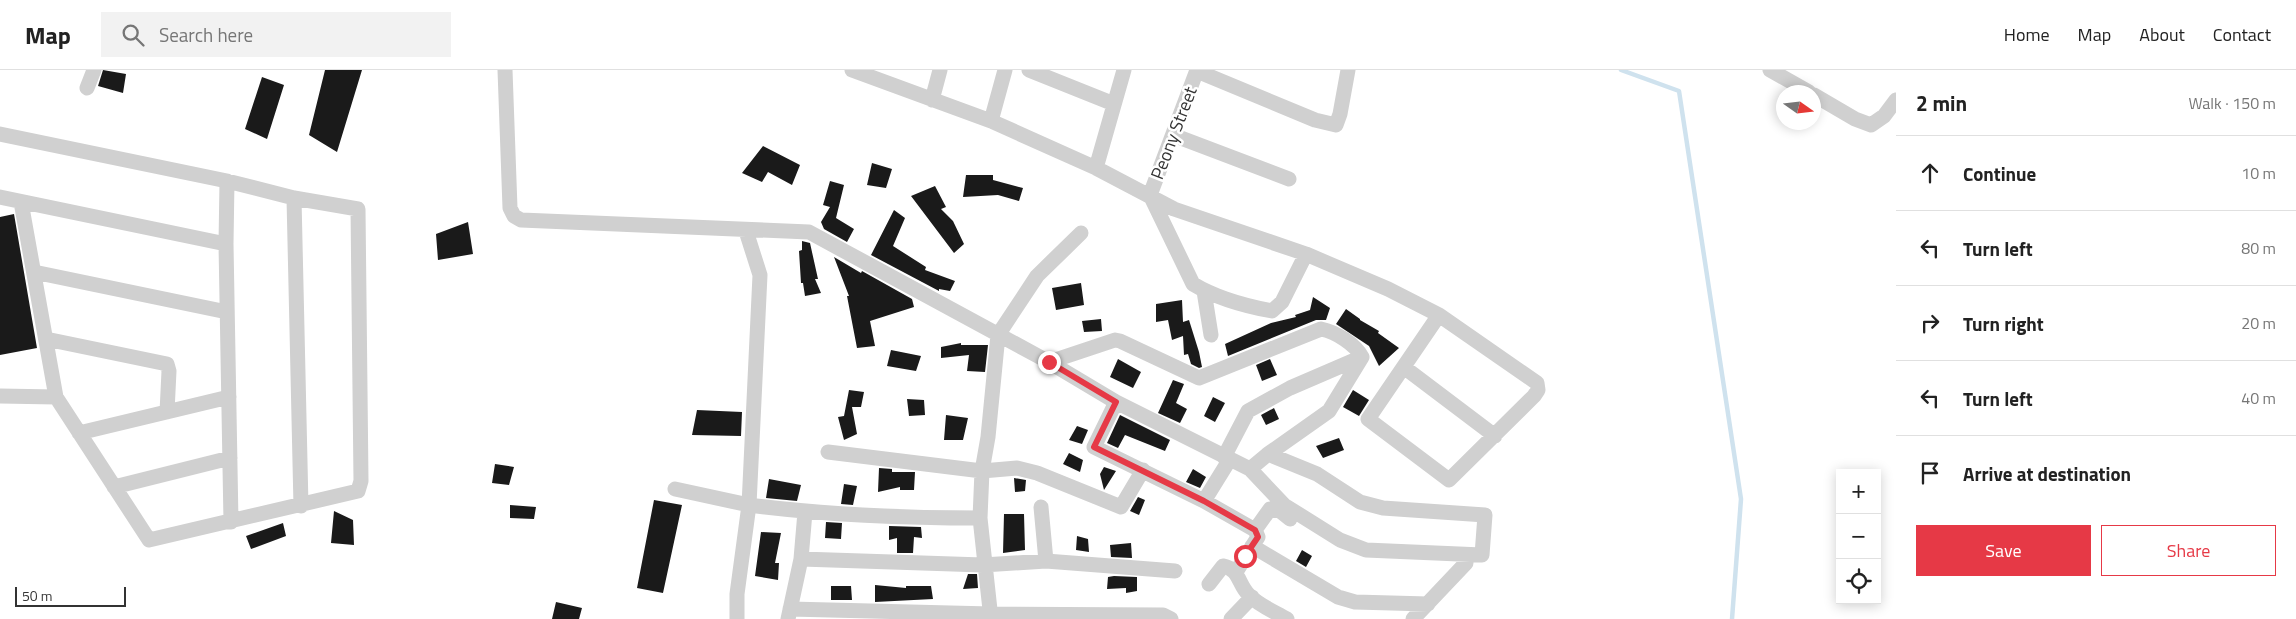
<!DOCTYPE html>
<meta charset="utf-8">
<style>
:root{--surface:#fff;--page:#f2f2f2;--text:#222;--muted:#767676;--line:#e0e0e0;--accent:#e63946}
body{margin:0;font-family:"Titillium Web",sans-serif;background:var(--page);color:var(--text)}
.controls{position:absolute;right:15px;bottom:15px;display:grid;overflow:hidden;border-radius:0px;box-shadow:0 2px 12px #0003}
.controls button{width:45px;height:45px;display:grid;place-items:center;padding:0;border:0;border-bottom:1px solid var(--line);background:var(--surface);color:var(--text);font:25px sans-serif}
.compass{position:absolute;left:1776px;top:15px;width:45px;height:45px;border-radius:50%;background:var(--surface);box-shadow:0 2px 12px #0003;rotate:104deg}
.scale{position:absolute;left:15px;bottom:12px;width:111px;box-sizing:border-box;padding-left:5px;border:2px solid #333;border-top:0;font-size:14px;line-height:18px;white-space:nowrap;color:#333;-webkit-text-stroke:4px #fff;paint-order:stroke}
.stop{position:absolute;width:15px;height:15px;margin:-11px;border:4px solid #e63946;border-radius:50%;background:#fff}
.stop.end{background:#e63946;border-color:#fff;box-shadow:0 1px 5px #0008}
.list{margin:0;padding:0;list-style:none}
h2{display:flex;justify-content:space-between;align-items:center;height:65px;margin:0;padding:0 20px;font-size:21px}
h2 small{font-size:16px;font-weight:400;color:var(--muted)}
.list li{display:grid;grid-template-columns:32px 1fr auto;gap:15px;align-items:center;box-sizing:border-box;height:75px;padding:0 20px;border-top:1px solid var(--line)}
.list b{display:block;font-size:19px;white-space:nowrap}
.list em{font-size:16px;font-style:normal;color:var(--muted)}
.actions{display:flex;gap:10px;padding:15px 20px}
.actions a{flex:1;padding:11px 0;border:1px solid var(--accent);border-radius:0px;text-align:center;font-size:18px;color:var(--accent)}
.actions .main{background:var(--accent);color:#fff}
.icon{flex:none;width:28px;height:28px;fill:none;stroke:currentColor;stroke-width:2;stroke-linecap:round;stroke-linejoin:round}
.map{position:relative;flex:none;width:1896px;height:549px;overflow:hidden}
header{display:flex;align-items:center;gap:30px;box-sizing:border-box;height:70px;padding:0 25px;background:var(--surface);border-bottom:1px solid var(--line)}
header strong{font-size:24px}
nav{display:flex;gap:28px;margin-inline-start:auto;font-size:18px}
.search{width:350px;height:45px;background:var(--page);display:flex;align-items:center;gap:12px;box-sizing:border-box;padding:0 18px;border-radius:0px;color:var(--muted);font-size:19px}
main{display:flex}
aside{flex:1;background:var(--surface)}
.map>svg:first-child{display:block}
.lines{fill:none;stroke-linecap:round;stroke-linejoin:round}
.stream{stroke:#cfe2ee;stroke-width:4.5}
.building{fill:#1a1a1a}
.minor{stroke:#d0d0d0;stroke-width:15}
.route{stroke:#e63946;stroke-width:6}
.labels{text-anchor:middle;stroke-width:5;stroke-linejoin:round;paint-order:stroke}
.street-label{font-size:18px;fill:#333;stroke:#fff}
</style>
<header>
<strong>Map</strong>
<div class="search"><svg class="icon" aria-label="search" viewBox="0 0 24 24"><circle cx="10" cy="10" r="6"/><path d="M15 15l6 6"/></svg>Search here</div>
<nav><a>Home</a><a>Map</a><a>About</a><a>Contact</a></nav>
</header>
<main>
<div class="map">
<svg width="1896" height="549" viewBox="0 0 1896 549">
<rect width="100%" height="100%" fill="#fff"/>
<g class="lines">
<path class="stream" d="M1621,0L1679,21L1741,429L1732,549"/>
</g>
<path class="building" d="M103,0L126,4L123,23L98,16Z
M325,0H362L337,82L309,65Z
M262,7L284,15L267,69L245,59Z
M763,76L800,95L792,115L768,102L762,112L742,103Z
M872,93L892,99L886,118L867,115Z
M966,105H993V110L1023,118L1019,131L998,125L963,127Z
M830,111L844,115L836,148L854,159L847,172L824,159L821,152L830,137L823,135Z
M935,116L946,137L941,139L953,151L964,174L954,183L911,126Z
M894,140L905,148L893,176L926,197L925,200L955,211L950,221L939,219V221L871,185Z
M14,144L37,278L0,285V147Z
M468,152L473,184L438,190L436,164Z
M802,171L810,173L818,209H815L821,223L805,226L803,213H801L799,181L802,180Z
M834,187L861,203L862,201L912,229L914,237L870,251L875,276L857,278L847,226H849Z
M1081,213L1084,235L1056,240L1052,218Z
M1313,227L1330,238L1326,250H1316L1228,286L1225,274L1271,253L1296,247L1295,245L1310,240Z
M1182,230L1183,252L1189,250L1199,282L1202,297L1199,298L1191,294L1188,284L1184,285L1183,266L1172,270L1168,250L1156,252V234Z
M1346,239L1360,249V250L1379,261L1378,263L1399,278L1379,296L1369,276L1336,254Z
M1101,249L1102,261L1084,262L1082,251Z
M961,273V275H988L985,302L967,301L969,285L941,288V277Z
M891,280L921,286L916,301L887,296Z
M1118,289L1141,302L1133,318L1110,307Z
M1270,289L1277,305L1262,311L1256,295Z
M1173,310L1184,314L1176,333L1187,339L1180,353L1158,343Z
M849,320L864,322L861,337H852L857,364L844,370L838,347L844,346Z
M1353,320L1369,330L1359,346L1343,337Z
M1213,327L1225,333L1215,352L1204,346Z
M907,329L924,330L925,345L909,346Z
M1274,338L1279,349L1266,355L1261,345Z
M697,340L742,342L741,366L692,365Z
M946,345L968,348L963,370H944Z
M1120,345L1170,370L1165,381L1125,365L1118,378L1107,373Z
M1077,356L1088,360L1082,374L1069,370Z
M1339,368L1344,380L1323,388L1316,376Z
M1069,383L1083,390L1080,402L1063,394Z
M495,394L514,397L509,415L492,413Z
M1104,397L1116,401L1104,420L1100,404Z
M879,398L892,399V402H915L914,420H900V417L878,422Z
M1193,399L1206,407L1200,418L1186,412Z
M1014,408L1026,410L1025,421L1015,422Z
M769,409L801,415L797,431L766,428Z
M844,414L857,416L853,435L841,434Z
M1138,427L1145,430L1139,445L1130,441Z
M654,430L682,435L663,523L637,518Z
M510,435L536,437L534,449L510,448Z
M334,441L353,450L354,475L331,473Z
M1004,444H1024L1025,480L1003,483Z
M826,452L842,453L841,469L825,468Z
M283,453L286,466L251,479L246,466Z
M889,456L921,457L922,468L914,467L913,483H897V468L889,470Z
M761,462L781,463L775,493H779L778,510L755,506Z
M1077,466L1088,469L1089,482L1076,480Z
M1131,473L1132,488L1111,487L1110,475Z
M1302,480L1312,486L1306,497L1296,491Z
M968,504H977L978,518L963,519Z
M1114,506L1137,507V521L1126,523V518L1107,519L1108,507Z
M875,515L906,518V516H931L933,529L875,532Z
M831,516H851L852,530H831Z
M556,532L582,538L579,549H552Z"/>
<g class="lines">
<path class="minor" d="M505,0L510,138L514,146L521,150L809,162L1049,292L1116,332L1250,399L1268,384L1329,341L1362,287C1355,274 1336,262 1321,259L1199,308L1120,271L1115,270L1049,292
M852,0L991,51L1096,98L1174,139L1306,184L1388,219L1439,245L1537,313L1538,320L1534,326L1449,410L1368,349L1439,245
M1029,0L1114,34
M1770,0L1809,22
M1197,1L1315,50L1336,55L1340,44L1348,0
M87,18L94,0
M1814,25L1855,49L1871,55L1884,46L1896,30
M932,30L940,0
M991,51L1005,0
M0,64L227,111L294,128L358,139L361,411L358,421L149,470L56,327L21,132
M1173,65L1289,109
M1096,98L1124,0
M227,111L226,174L231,452
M1150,125L1193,214C1216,228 1245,236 1272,241L1282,232L1306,184
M1150,125L1197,0
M0,127L226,174
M294,128L301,436
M746,161L760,205L749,435C826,445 902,448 980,448
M34,202L227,242
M1204,221L1211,265
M46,269L167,294L169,301L167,342
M1405,298L1495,366
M0,326L56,327
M1116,332L1094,377L1204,431L1255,460L1258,467L1236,502
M79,363L229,327
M828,382L982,401L1017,398L1037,403L1121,437L1143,400
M1224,387L1248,341L1290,318L1362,287
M1250,399L1284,435L1340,470L1366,480L1482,485L1485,445L1383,438L1360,432L1317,404L1268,384
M114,417L230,388
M675,419L749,435L737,524V549
M1204,431L1230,389
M1041,437L1046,491
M1255,460L1270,439L1280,441L1290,449
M1252,476L1338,527L1355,532L1428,534
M801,489L983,495L1046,491L1175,501
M1209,514L1223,496C1240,499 1238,515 1249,525C1258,535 1275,542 1287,549
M790,539L991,544L1163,545L1171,549
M788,549L801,489L805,442
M991,549L980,448L982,401L988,367L998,265L1037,206L1081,163
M1231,549L1252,527
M1413,549L1466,493"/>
</g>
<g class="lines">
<path class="route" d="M1049,292L1116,332L1094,377L1204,431L1255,460L1258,467L1245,486"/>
</g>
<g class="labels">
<g class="street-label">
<text transform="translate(1174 63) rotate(-69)" y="6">Peony Street</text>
</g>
</g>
</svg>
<div class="controls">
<button>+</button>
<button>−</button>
<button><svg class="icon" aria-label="locate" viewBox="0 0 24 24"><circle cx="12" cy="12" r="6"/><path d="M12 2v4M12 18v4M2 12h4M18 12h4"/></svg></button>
</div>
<svg class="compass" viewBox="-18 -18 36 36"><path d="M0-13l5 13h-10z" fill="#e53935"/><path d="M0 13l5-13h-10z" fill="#767676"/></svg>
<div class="scale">50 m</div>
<div class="stop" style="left:1245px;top:486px"></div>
<div class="stop end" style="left:1049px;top:292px"></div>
</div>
<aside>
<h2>2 min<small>Walk · 150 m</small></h2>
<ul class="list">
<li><svg class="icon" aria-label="ahead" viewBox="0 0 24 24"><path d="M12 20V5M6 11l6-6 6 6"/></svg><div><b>Continue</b></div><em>10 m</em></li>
<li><svg class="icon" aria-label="left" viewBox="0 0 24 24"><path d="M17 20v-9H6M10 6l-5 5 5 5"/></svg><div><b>Turn left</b></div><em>80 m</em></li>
<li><svg class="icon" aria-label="right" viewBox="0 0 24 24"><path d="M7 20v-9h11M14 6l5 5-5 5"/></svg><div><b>Turn right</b></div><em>20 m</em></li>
<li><svg class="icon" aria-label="left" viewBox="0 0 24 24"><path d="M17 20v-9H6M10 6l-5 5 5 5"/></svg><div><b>Turn left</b></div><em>40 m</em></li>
<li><svg class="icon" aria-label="arrive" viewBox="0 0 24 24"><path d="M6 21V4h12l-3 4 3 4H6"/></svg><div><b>Arrive at destination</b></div></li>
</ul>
<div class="actions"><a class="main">Save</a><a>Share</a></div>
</aside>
</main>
